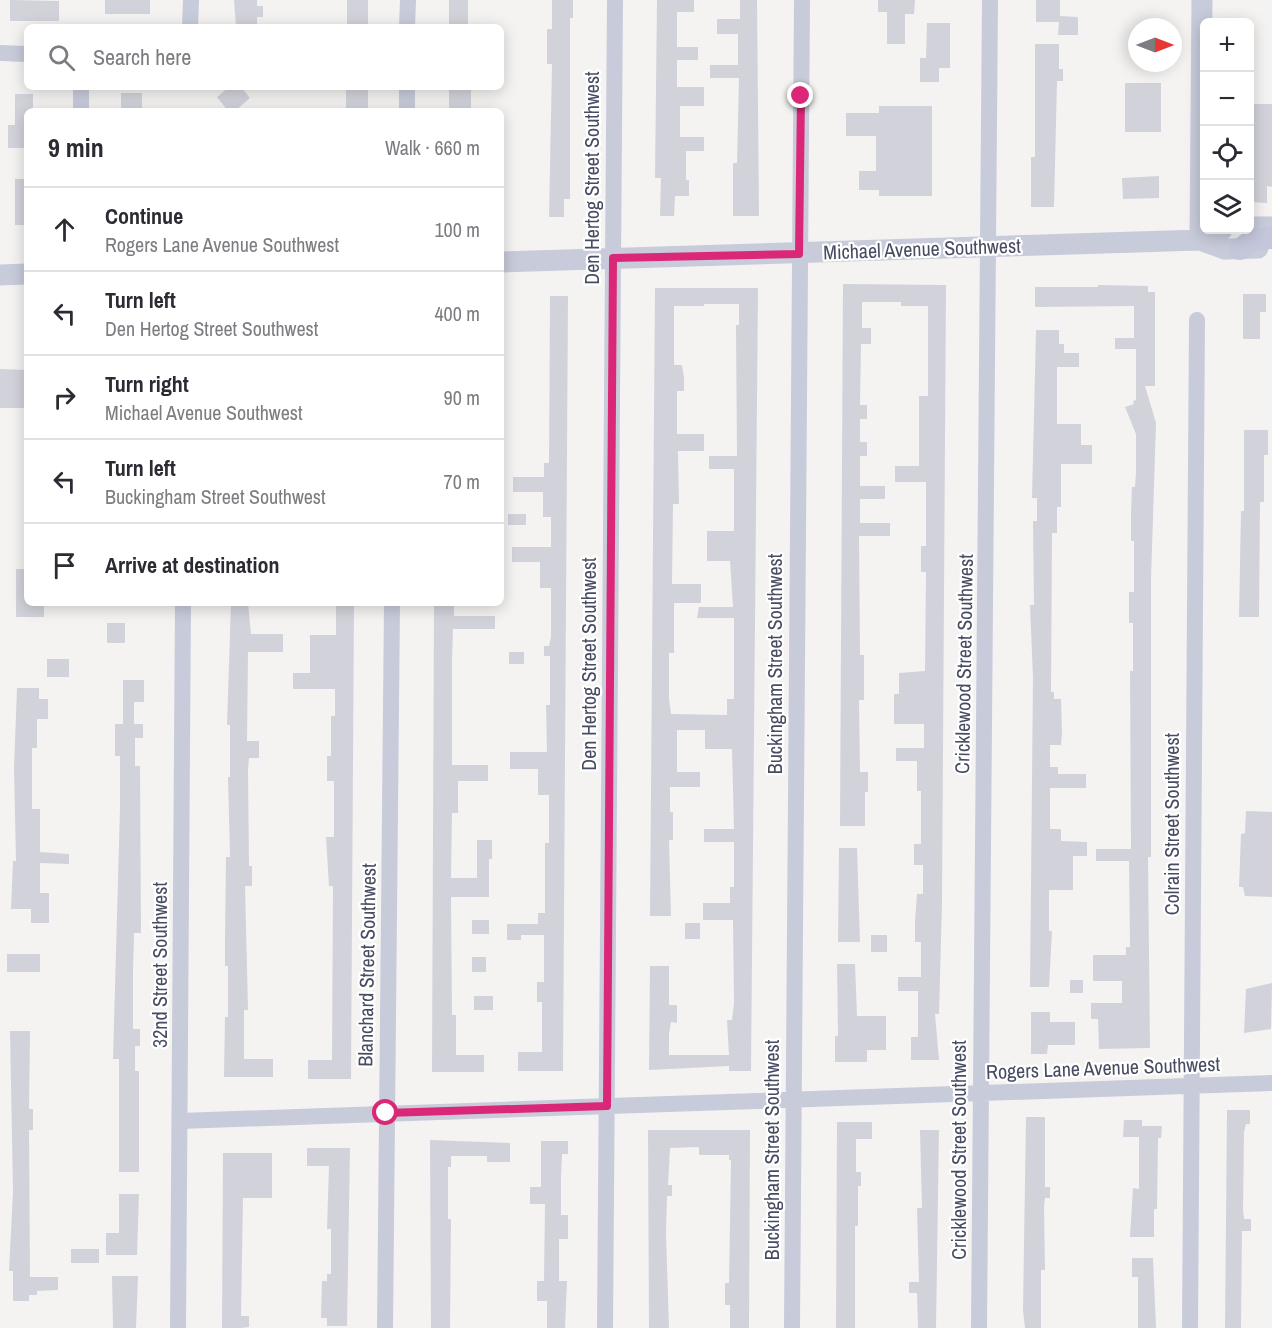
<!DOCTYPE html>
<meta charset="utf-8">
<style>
:root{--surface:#fff;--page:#f7f7f7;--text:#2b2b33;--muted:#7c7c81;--line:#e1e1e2}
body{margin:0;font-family:"Archivo Narrow",sans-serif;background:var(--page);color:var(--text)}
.controls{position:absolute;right:18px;top:18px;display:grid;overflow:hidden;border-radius:9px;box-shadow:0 3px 15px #0003}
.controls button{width:54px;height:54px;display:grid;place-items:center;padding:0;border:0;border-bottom:2px solid var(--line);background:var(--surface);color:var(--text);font:30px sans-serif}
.compass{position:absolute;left:1128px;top:18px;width:54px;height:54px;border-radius:50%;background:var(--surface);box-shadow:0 3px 15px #0003;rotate:90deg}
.stop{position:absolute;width:18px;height:18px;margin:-14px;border:4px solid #db2777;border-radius:50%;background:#fff}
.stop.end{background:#db2777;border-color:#fff;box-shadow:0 2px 6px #0008}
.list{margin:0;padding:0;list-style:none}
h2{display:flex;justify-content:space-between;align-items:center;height:78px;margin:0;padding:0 24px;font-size:26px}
h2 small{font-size:20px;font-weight:400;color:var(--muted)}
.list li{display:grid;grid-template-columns:39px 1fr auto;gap:18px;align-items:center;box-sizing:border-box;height:84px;padding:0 24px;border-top:2px solid var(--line)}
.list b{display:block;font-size:22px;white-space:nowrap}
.list p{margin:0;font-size:20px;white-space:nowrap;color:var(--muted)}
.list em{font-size:20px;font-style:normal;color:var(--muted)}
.icon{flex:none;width:33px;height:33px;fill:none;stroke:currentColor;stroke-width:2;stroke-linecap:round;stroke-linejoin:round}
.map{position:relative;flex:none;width:1272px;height:1328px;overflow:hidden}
.search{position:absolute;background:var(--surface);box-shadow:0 3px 15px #0003;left:24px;top:24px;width:480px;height:66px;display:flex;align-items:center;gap:15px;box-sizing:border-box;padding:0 21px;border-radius:9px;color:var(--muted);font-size:22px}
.panel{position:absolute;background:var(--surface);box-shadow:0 3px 15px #0003;left:24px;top:108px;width:480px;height:498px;border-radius:9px}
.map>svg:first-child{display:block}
.building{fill:#d2d2da;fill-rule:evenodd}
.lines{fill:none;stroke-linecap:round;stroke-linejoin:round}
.minor{stroke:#c8cbda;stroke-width:16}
.tertiary{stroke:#c8cbda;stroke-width:21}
.secondary{stroke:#c4c7db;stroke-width:22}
.route{stroke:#db2777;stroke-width:8}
.labels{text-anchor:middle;stroke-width:4.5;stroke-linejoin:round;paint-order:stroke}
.street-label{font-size:20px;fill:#484c61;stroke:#fff}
</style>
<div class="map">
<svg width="1272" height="1328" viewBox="0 0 1272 1328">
<rect width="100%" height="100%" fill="#f4f3f2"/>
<path class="building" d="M10,0L59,1V21H10Z
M105,0H150V14H105Z
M234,0H257V6H263V17H257V27H236Z
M347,0H368V26H347Z
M449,0H468V27H449Z
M552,0H573V18H570V199H564V217H549L552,64H547V29H552Z
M657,0H694V12H677V47H698V60H677V87H704V106H680V137H704V151H686V180H689V196H675L674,216H660L661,178H655Z
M740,0H757L759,216H733V163H737L739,78H710V65H738V34H717V19H740Z
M878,0H915L914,14H905V44H887V12H878Z
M1036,0H1060V16L1078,17V35H1058L1059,22H1036Z
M927,23H950V68H939V82H920V58H926Z
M1035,44H1059V69H1063V81H1057L1054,207H1031V157H1035Z
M1125,83H1161V132H1125Z
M229,87H241L250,98L235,111H228L217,97Z
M346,87H368V111H346Z
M449,87H471V111H449Z
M121,93H142V111H121Z
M15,94H33V111H27V148H8V125H15Z
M1250,104H1272V187L1267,186V203L1250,202Z
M879,106H932V196H879V190H859V171H876V136H846V113H879Z
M1159,176V198L1123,199L1122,178Z
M15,179H27V225H15Z
M843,284L946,285L942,903L939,1014H935L939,1060H911V1037H918V991H898V977H921V942H915V921L917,894H923V865H914V844H921V791H917V761H896V748H924V724H894V694H899V673L925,671L926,572H921V546H926V482H895V466H919V396H928V306H901V302H862V328H871V344H861L860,405H867V419H860V442H867V456H860V486H885V499H860V523H890V536H859L860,655H864V700H859L860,772H868V792H865V826H840Z
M1098,285L1148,286V292H1155V386H1145L1156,423L1151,580V857H1148L1150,1048L1099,1049L1098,1019H1091V1003H1122V981H1093V955H1126V947H1130L1129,861H1096V849H1131L1130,671H1133V623H1129V592H1134V541H1131V513L1132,487H1135L1136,473V434L1125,407L1134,404L1133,401L1136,400V349H1115V338H1134V306L1035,307V287H1098Z
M655,288H758L751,1071H729V1066L649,1070L650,966H669V1005H677V1023L671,1022L669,1034V1055H729L727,1020H732L734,1003L733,920H703V903H730V887H734V842H704V829H734L732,749H705V730H677V772H700V787H670V812H673V840H669L671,916H650ZM704,304H739V325H736L737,456H709V469H734V531H707V561H730L733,607H699L697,618H734V699H727V715L671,714L669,699V653H674V603H701V584H672L673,504H679L678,451H704V434H677V391H684V378L682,365H674V306H704Z
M1243,294H1266V312H1260V339H1243Z
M550,296H568L563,1071H518V1052H542V1002H537V982H544V935H521V940H507V924H538V913H545V843H549V795H538V769H510V752H547L546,705H550V656H544V646H549L551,637V588H540V562H512V547H551V517H543V492H513V477H544V463H549Z
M1036,330H1059V344H1064V353H1079V367H1057V424H1081V445H1092V464H1061V507H1057V533H1052L1051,692H1054V699H1061L1062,732L1061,745H1050V767H1058V774H1086V788H1050V829H1061V841L1087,842V856H1073V890H1049V931H1052L1049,987H1030L1033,678L1030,605H1034L1033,521H1037V498H1032Z
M0,369L27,370V408H0Z
M1244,430H1268V455H1264V502H1260L1259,617H1239L1241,511H1244Z
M508,514H526V525H508Z
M16,569H27V603H44V617H16Z
M231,603H248L251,634H283V652H248L247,741H259V758H249L248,770L249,866H252V886H245L248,1010H244V1059H273V1077H224L225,1017H228V966H225V938L226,857H230L228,777H230V725H227Z
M336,603H354L351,1079H308V1060H332L333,886H329L326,837H334V781H327V756H331V716H335V689H293V673H310V635H336Z
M434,603H454V616H495V629H453L452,661V765H488V781H458V813H452L451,878H477V840H492V859H489V897H451L452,1015H456V1055H484V1072H432Z
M107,623H125V643H107Z
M509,652H524V664H509Z
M47,659H69V677H47Z
M123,680H144V702H134V724H143V738H135V766H140L141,933H134L133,974V1029H140V1046H135V1071H139V1172H119V1059H113L120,808V756H115V724H123Z
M17,688H39V699H48V719H37V748H32V809H40V852L69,854V864L40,863V893H49V923H31V909H11L13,861H16L14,769Z
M1246,811L1272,812V897L1245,896L1243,887H1239L1241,834L1245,833Z
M839,848H857L860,942H838Z
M472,920H489V934H472Z
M685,923H700V939H685Z
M871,935H887V952H871Z
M7,954H40V972H7Z
M472,957H486V972H472Z
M837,964H855L857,1016H886V1050H867V1062H835V1036H838Z
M1070,980H1083V993H1070Z
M1272,983L1271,1029L1244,1033L1246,989Z
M474,996H493V1010H474Z
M1031,1012H1050V1022H1075V1045H1048L1047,1054H1031Z
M10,1031H30L29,1109H33V1130H29L30,1277H58V1290L37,1291V1295H29V1301H13V1271H9L13,1192Z
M1227,1110H1250V1124H1246L1244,1132L1243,1209L1244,1219H1251V1231H1242L1241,1328H1225Z
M1026,1117H1045V1187H1050V1198H1045L1044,1207L1045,1270H1041V1328H1025L1023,1310Z
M1124,1120H1142V1126H1162L1161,1138H1158L1157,1209H1154V1237H1130L1133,1188L1139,1189V1137H1123Z
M837,1122H872V1139H856V1172H861V1186H858V1226H855V1328H836Z
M648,1130H750L749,1328H730V1305H725V1283H729L731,1160H729V1155H699V1147L670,1148L668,1185H672V1196H667L666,1233L669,1328H649Z
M920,1130H939L936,1328H918L917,1293H909V1282H919L917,1208H922Z
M430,1140L510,1143V1162H487V1156H451V1167H448V1219H451L450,1328H431Z
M541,1141H568V1154H562L561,1177V1215H568V1239H559V1281H567L565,1328H547V1301H537V1281H544L545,1204H530V1187H541Z
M307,1148H350L347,1326H327V1318H321L322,1281H327V1274H331V1229H327L329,1166H307Z
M223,1153H272V1198H243L241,1316H249V1327L241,1328H222Z
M119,1194H139L137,1255H106V1233H119Z
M71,1249H99V1263H71Z
M1132,1258H1153L1156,1328H1138V1277H1132Z
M112,1276H138L136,1328H113Z"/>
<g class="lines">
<path class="minor" d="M190,27L191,0
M407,27L408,0
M0,53L27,54
M81,111V87
M407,111V87
M180,1121L1272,1083
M178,1328L183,603
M385,1328L392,603
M605,1328L615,0
M792,1328L802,0
M979,1328L990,0
M1190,1328L1197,320"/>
<path class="tertiary" d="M1250,227H1272
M1200,240L1202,0
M1200,240L1222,230
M501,262L1200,240L1225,249L1258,248
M0,275L27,274"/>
<path class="secondary" d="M1240,249L1254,239L1272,238"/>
</g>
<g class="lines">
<path class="route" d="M386,1113L607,1106L613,258L799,254L801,96"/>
</g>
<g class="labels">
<g class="street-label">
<text transform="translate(592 178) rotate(-90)" y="7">Den Hertog Street Southwest</text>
<text transform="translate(922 249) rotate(-2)" y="7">Michael Avenue Southwest</text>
<text transform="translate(589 664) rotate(-90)" y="7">Den Hertog Street Southwest</text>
<text transform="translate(775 664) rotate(-90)" y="7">Buckingham Street Southwest</text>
<text transform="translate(964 664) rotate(-89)" y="7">Cricklewood Street Southwest</text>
<text transform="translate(1172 824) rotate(-90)" y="7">Colrain Street Southwest</text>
<text transform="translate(160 965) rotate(-90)" y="7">32nd Street Southwest</text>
<text transform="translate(367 965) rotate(-89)" y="7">Blanchard Street Southwest</text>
<text transform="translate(1103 1068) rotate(-2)" y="7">Rogers Lane Avenue Southwest</text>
<text transform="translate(772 1150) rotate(-90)" y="7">Buckingham Street Southwest</text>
<text transform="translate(959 1150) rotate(-90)" y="7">Cricklewood Street Southwest</text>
</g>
</g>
</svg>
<div class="controls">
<button>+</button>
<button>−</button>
<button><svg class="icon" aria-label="locate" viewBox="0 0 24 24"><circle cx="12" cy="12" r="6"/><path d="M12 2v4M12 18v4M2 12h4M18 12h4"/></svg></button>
<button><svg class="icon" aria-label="layers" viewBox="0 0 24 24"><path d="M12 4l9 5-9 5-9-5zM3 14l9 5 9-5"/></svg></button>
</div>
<svg class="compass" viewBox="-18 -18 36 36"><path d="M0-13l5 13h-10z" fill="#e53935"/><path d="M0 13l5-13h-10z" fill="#7c7c81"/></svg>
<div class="stop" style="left:386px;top:1113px"></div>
<div class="stop end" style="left:801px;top:96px"></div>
<div class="search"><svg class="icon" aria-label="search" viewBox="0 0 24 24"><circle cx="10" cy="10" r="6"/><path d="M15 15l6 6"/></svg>Search here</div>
<section class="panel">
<h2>9 min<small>Walk · 660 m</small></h2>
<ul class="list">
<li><svg class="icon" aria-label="ahead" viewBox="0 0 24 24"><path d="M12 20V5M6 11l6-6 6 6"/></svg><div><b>Continue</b><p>Rogers Lane Avenue Southwest</p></div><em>100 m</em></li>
<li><svg class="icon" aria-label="left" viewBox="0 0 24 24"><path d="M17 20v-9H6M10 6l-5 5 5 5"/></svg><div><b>Turn left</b><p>Den Hertog Street Southwest</p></div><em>400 m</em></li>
<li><svg class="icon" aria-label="right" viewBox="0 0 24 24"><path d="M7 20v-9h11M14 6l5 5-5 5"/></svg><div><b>Turn right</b><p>Michael Avenue Southwest</p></div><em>90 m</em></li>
<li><svg class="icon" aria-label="left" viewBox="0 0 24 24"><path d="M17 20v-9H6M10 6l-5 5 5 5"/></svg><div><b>Turn left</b><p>Buckingham Street Southwest</p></div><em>70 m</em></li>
<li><svg class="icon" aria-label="arrive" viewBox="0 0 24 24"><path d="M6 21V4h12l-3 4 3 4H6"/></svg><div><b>Arrive at destination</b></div></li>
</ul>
</section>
</div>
